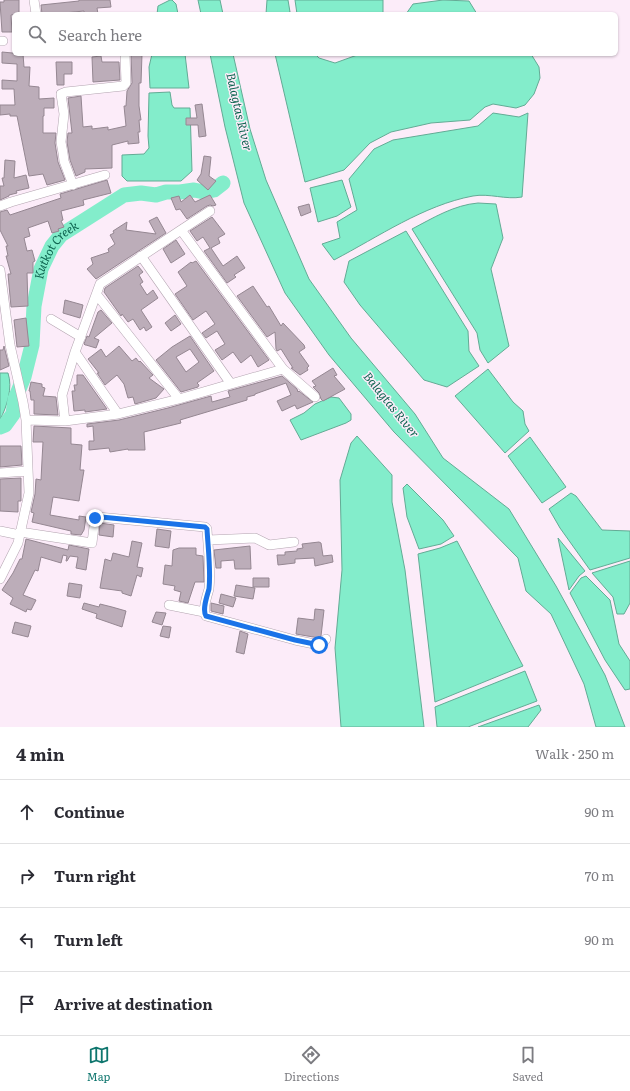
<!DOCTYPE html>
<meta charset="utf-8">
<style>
:root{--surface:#fff;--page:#f7f7f7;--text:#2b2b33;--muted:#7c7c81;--line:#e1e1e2;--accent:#0f766e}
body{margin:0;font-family:Literata,serif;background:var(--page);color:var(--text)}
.stop{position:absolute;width:12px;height:12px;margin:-9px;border:3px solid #1a73e8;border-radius:50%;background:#fff}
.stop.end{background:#1a73e8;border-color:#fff;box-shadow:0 1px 4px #0008}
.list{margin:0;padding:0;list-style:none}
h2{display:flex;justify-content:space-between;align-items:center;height:52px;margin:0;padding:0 16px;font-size:17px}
h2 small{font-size:13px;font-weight:400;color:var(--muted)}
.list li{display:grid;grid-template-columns:26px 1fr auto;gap:12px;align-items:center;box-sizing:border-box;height:64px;padding:0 16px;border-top:1px solid var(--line)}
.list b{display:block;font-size:15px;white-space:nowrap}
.list em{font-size:13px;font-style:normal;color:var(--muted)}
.icon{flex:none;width:22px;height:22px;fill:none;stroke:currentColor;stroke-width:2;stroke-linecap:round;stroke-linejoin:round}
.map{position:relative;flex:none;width:630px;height:727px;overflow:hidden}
.search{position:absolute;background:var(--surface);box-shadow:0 1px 3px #0004;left:12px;right:12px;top:12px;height:44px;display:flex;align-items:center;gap:10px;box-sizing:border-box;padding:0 14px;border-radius:6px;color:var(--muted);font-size:15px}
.sheet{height:308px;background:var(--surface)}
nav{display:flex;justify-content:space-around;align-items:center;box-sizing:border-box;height:56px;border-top:1px solid var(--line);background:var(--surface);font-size:11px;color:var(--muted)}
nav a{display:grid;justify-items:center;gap:2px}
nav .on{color:var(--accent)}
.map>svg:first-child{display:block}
.water{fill:#83edcb;stroke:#63ab95}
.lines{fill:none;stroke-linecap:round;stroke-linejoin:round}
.river{stroke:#83edcb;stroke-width:15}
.building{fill:#bcadb9;stroke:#958792;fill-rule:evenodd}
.minor-casing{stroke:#b3a4b0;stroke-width:10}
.minor{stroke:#fff;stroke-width:9}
.route{stroke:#1a73e8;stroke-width:5}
.labels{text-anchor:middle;stroke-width:3;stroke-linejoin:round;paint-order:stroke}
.water-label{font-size:12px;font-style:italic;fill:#0e6550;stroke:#fcecf9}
</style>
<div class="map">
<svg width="630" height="727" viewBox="0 0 630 727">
<rect width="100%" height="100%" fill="#fcecf9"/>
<path class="water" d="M170,0H172L176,4L178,14H157L158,6Z
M198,0H220L223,14H201Z
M267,0H288L290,12L285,14H266Z
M295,0H383V14H297Z
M443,0L469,1L477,14H406L413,4Z
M152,54H185L189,88H150L149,67Z
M210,54H233L250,129L266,180L309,279L351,338L415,414L443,458L509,509L556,586L605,675L625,727H596L584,684L551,614L526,591L518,558L394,432L329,355L285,293L244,203L225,127Z
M275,54H315L319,58L335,63L360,54H531L539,67L540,78L534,94L525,105L516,108L493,104L485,107L470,120L431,123L391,132L370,143L344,170L305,182Z
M170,92L172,105L174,108H190L192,171L181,181H127L122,176V155L144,154L149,148L148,136L149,93Z
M493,113L519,117L528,113L522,197C506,200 489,193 473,196C424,205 378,237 334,260L322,244L340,238L337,222L357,210L349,179L374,149L393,140L478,126Z
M342,180L351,207L337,216L318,222L310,188Z
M478,203L496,204L503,238L491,269L509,346L488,363L480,350L477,333L412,229C433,218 454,205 478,203Z
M406,231L468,331L469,351L479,366L447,387L424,380L360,305L344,282L349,261Z
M488,369L513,402L523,411L525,424L529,431L505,453L455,396Z
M0,373H8C13,388 7,406 0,420Z
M331,397L339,398L351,414V420L346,423L301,440L290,420L304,413L315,404Z
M357,436L392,475V502L405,570L424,727H341L335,648L342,570L340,480L351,443Z
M530,437L566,487L542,503L508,456Z
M407,484L443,520L454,536L441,544L419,549L407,517L403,488Z
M571,493L576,496L602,530L630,531V558L590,570L560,528L549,509Z
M558,538L585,571L579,576L569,590Z
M457,541L523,666L435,702L418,554L440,548Z
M630,561V603L624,614H617L613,597L592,573Z
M586,576L610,600L619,644L630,661V689L625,690L605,660L570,593L581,578Z
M525,671L537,701L468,727H437L435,707Z
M539,705L541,710L528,727H478Z"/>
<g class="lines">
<path class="river" id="s1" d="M0,427L5,425L13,414L15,399L24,377L32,345L34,306L41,269L52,246L61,235L124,195L141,193L156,195L166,192H180L194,190L204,192L214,190L223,183"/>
</g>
<path class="building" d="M4,0H19V14L11,15L12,32H2L0,2H4Z
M79,0H110L111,7L97,8L98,14H84V11L64,13V14H42L41,5L79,1Z
M2,52L23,54L24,67H30L29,86L39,87V99L54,98V108H44V116H43V133H56L55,143L58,162L65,180L47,185L43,174L29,176L17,116H10V114L0,115V105H15L14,89H2V80L17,81V64L2,63Z
M131,54H142L141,83H139V106L141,120H139L140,132H138L139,143L128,144V141L112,145V168L85,169V172L76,176L70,160L67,142L68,133H72L68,98L81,96L83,127L92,126V129L108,127V130L126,126L124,106H126L127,91L132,83Z
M101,56L102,62H119L120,80L93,82L92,57Z
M56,62H72V74H64V85H57Z
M202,104L206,136L199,137L198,125H186V118H197L195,105Z
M204,156L211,157L209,176L216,181L208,190L197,180L201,174Z
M5,160L15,161L14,178L26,175L29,188L16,191L17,193L9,195V196L0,200V186H4L2,178H4Z
M107,180L111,193L83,200L84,205L61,211L63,220L61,221L64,227L58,229L59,231L52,233L48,221L28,228L30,236L24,238L27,251L32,250L35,261L33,262V273H27L28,306L11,307L8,274H11L6,256H8L6,246H8L0,230V212L7,210L10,215L61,198L60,194Z
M190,195L195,202L210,195L216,205L213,206L210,205L207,206L187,219L180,209L176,210L171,198L179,196L181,202Z
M309,204L311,212L301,216L298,207Z
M157,217L166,233L96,279L87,269L93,264L91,258L109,252L108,249L115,244L110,235L114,233L113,231L127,222L126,230L156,234L149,221Z
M212,217L225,234L218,238L220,243L211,248L223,266L237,256L245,268L234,275L236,277L227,283L204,251L210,248L203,237L197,241L190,231Z
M176,240L185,254L171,263L163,249Z
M196,261L269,360L258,367L251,355L241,363L233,352L222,360L215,350L225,344L217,331L206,338L202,333L215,324L206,311L193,320L175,294L187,286L178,272L191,262L192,263Z
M138,266L143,272L139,275L143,282L140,284L147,295L153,290L158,298L141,310L152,327L146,331L144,327L140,330L133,319L128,322L122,314L121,316L104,292L105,288Z
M253,286L267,307L269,306L281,326L283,323L304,345L305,348L299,352L309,366L307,368L308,370L300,375L291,368H293L281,349L277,351L276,349L275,332L267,337L237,296Z
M65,300L83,305L80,318L63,313Z
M101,310L112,323L94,338L99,340L96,348L86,345H85L84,344L87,336L89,337L98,312Z
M175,315L181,324L171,331L165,323Z
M26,318L29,346L17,347L14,320Z
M190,336L214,371L197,383L199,385L198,387L181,392L156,360L172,347ZM190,349L199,362L186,372L176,357Z
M4,346L9,366L0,370V350H3Z
M119,346L132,361L136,358L139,362L140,361L153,375L149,378L164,389L156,398L135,404L133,397L128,398L124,384L117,375L105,385L97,373H99L88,359L101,349L106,357Z
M333,368L337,375L334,376L345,389L323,401L321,399L319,393L313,387L316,386L312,381Z
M77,375H83L107,409L85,412V410L74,411L72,391H75L74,385H77Z
M282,376L297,389L298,392L299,391L313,402L297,409L295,405L282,411L277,401L291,395L286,383L255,394V395L247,397V400L180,420L181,423L144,432L145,450H128V449L110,452L109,448L89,450V441H94L93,426L87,427V424L119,420L168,408L211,396L212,402L230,397L228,391Z
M31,382L42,384V387L45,388L43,396L56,397L58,415L34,414V400H31L30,391H29Z
M34,426L71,428V444L82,445L80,470H84L79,501L53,497L50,515L79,520V516L86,517L84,530L81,535L71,534V531L32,522L34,513L31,512L35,494L36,479L41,480L42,460L43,442H33Z
M0,446H21L22,465L0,467Z
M21,478V501H18V512L0,511V479Z
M100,523L114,525L113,537L99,535Z
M157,529L171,531L169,548L155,546Z
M26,539L68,550L69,545L89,549L86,570L76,568L78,557L70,556L67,561H66L67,556L63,555L61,563L41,557L38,571L35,570L23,595L36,600L31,610L27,609L26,612L10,604L13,598L2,590L13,573L20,559H22Z
M132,541L142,543L137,567L143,568L141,577L137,575L131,596L122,593V591L100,588L105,559L111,561L113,553L129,557Z
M319,542L321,543L323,556L332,555L333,562L315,566L314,558L295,559V563L278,565L277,555H285V552L297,551V549L303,548L302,544Z
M250,546L251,569H235L234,560L221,561V568H216L214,550Z
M179,548H196V555L203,556L204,582H195L188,603L179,601L181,592L174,590L175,586L163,584L165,565L172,566L173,550Z
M253,578H269V587H253Z
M69,583L82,585L80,598L67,596Z
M236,585L255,588L253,599L234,596Z
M221,594L236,598L233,607L219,603Z
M84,603L99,607L100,604L112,607L126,611L122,627L96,618L97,614L82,609Z
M211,603L224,606L223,614L211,611Z
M315,609L324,610L321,636L319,638L296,634L298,618L314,620Z
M156,612L166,613L162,625L152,622Z
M15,622L31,626L28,637L12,633Z
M163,626L171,627L169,638L160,636Z
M240,631L248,634L244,654L236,652Z"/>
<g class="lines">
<g class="minor-casing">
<path id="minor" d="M34,0L36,14
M0,41H3
M73,185L64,161L63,153L61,142L64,114L61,94L66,92L123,86L126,83L125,54
M0,206L11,202L105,175
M181,230L210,211
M141,256L231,384
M0,270L10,345L23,402L26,420L29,493L18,543L0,579
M97,295L179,399
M51,319L81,337
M75,352L118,414
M283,369L315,397
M26,420L65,421L118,414L179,399L283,369L181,230L100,284L75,352L62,395L65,421
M0,473L28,471
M0,531L20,535
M20,532L92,543L95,518L98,517L205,527L207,529C208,548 211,570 209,589C207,596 202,610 206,616L295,640L319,645L323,643L326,639
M208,540L255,538L269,545L294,542
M169,605L204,612"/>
</g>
<use href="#minor" class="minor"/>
</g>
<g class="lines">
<path class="route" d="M95,518L101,517L205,527L207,529C208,548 211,570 209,589C207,596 202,610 206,616L295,640L319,645"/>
</g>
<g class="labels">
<g class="water-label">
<text transform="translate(239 112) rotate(77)" y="4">Balagtas River</text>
<text dy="4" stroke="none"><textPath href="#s1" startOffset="192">Kutkot Creek</textPath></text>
<text transform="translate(391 405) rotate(51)" y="4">Balagtas River</text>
</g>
</g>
</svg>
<div class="stop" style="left:319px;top:645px"></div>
<div class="stop end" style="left:95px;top:518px"></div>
<div class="search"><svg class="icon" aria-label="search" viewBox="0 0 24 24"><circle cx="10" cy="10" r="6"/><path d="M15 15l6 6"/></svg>Search here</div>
</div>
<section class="sheet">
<h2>4 min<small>Walk · 250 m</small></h2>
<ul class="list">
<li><svg class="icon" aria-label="ahead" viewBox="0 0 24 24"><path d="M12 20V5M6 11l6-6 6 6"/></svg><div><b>Continue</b></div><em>90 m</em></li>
<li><svg class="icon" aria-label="right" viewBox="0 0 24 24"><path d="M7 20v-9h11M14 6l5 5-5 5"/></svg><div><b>Turn right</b></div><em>70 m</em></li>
<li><svg class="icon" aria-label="left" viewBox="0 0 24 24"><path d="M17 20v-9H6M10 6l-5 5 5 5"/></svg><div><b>Turn left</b></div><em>90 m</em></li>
<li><svg class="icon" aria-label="arrive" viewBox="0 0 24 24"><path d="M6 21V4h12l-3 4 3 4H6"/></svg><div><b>Arrive at destination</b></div></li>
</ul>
</section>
<nav>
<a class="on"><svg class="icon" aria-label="map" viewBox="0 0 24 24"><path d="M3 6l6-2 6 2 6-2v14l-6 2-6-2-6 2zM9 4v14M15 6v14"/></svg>Map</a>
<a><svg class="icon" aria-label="directions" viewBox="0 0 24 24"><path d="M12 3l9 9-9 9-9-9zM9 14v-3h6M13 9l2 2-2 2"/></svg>Directions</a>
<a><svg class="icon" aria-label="saved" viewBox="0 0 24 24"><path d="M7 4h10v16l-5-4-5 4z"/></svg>Saved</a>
</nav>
